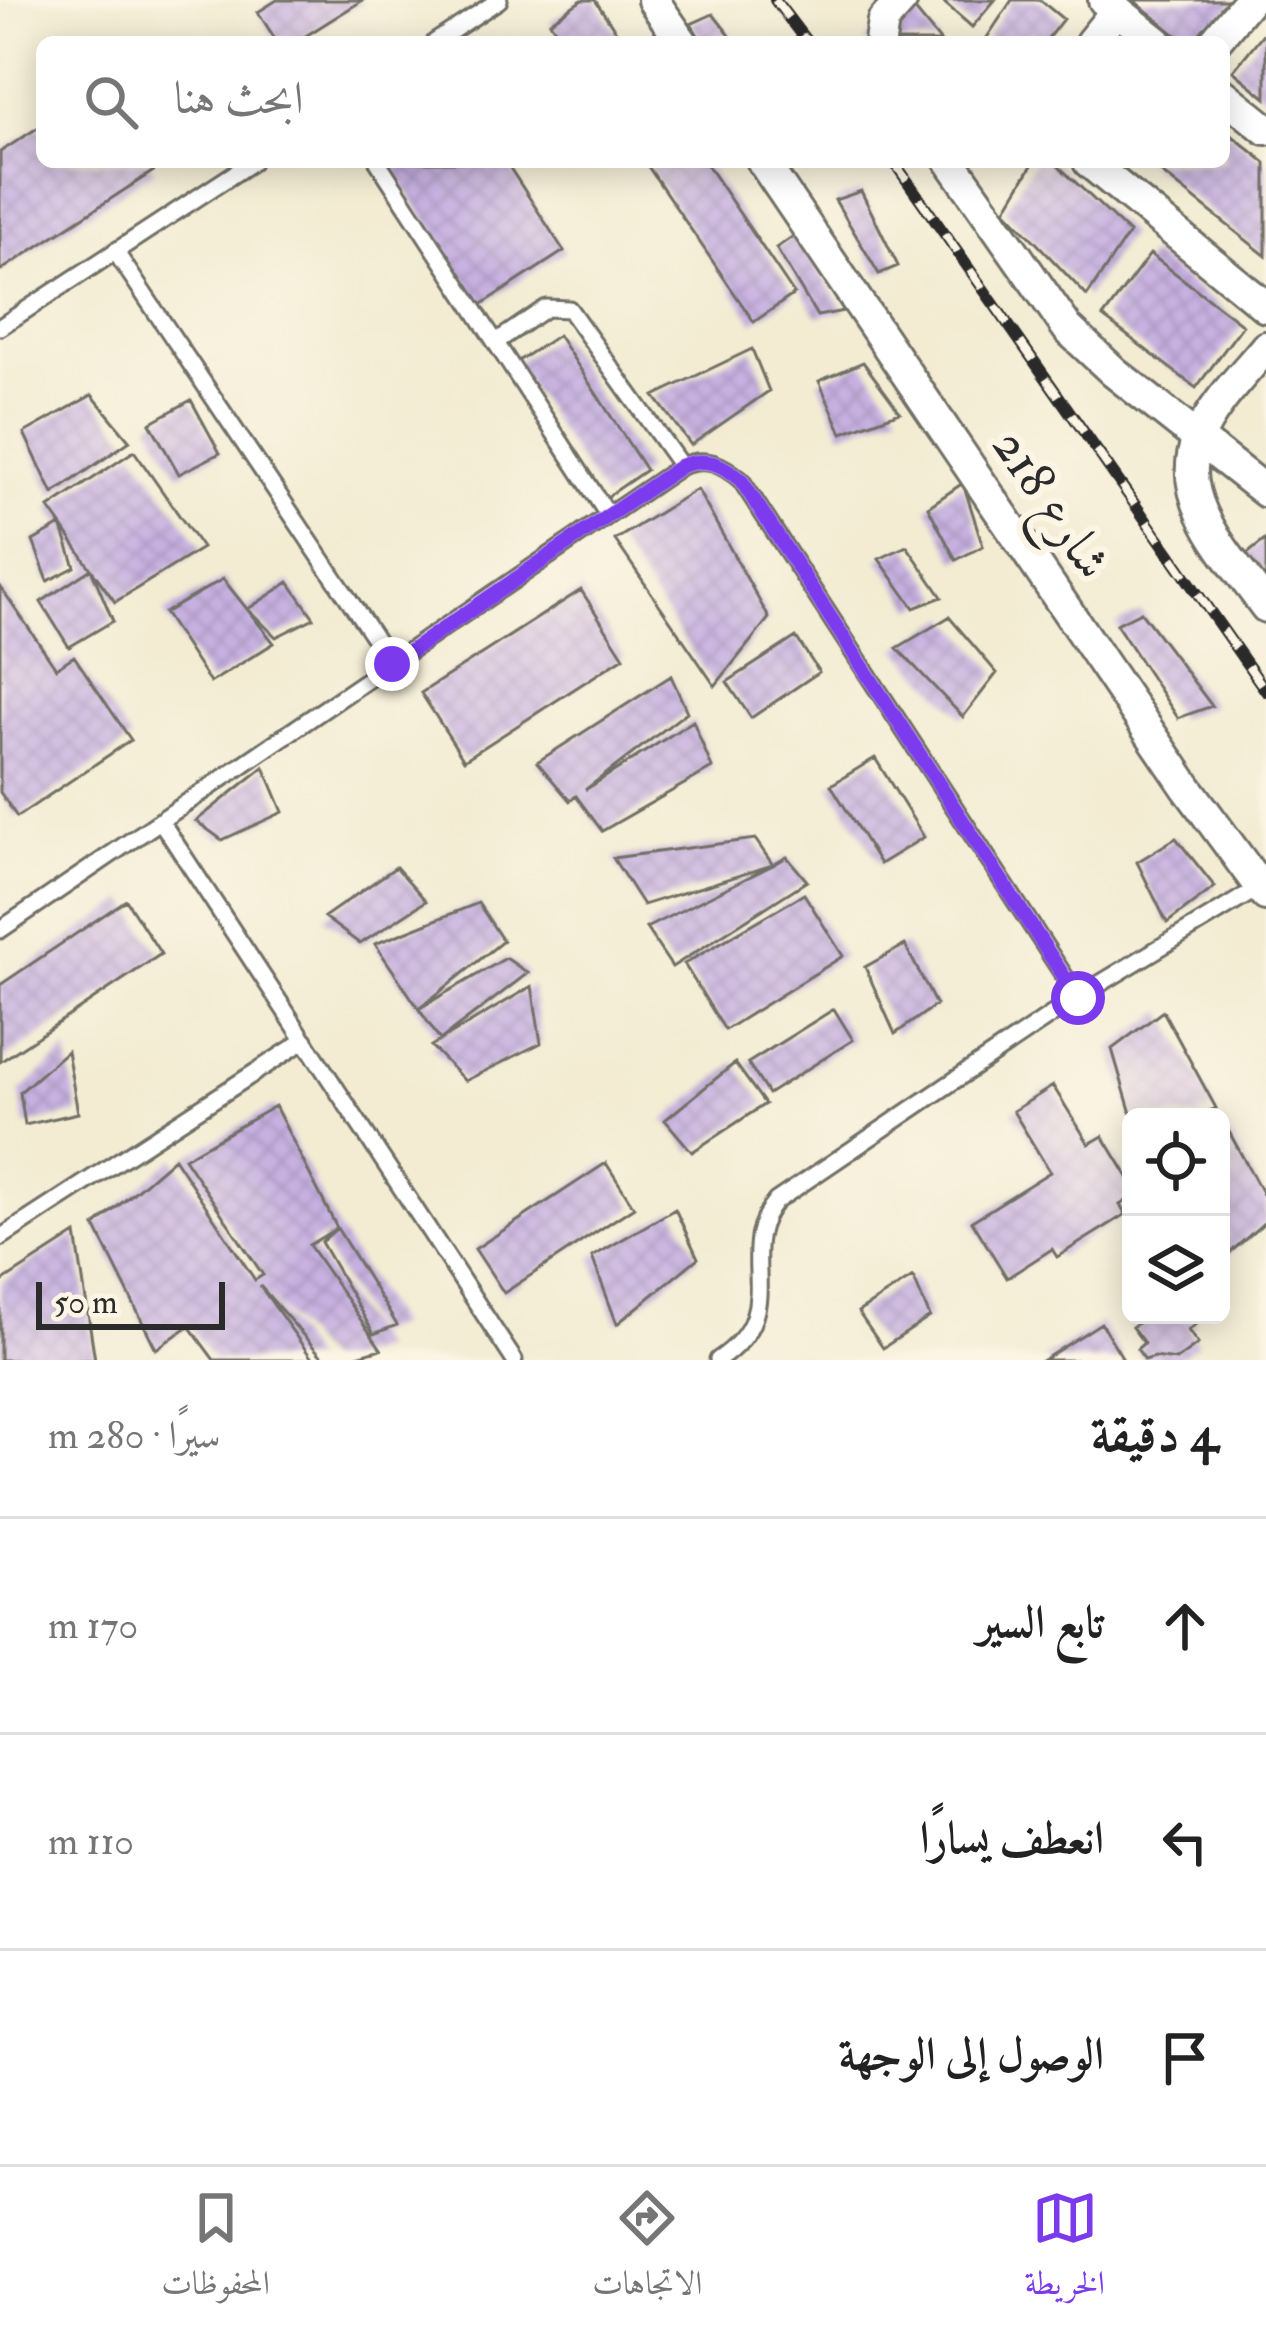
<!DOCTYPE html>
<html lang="ar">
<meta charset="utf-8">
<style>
:root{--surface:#fff;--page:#f6f6f6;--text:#222;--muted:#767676;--line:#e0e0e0;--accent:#7c3aed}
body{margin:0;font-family:"IM FELL Double Pica",Amiri,serif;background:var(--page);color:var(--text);direction:rtl}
.controls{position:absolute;right:36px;bottom:36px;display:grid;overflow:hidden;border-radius:18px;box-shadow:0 6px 30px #0003}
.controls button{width:108px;height:108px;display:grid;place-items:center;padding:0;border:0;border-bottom:3px solid var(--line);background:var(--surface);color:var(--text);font:60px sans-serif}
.scale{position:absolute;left:36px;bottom:30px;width:189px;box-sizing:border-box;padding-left:12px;border:6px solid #2b2b2b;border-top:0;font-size:33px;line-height:42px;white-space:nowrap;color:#2b2b2b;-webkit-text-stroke:9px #fcf5e5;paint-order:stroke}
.stop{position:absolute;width:36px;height:36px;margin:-27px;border:9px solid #7c3aed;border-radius:50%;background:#fff}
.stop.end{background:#7c3aed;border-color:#fff;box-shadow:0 3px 12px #0008}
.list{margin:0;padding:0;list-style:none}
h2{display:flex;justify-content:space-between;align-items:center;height:156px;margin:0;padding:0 48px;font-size:51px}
h2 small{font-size:39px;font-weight:400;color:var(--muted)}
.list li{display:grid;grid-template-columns:78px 1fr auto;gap:36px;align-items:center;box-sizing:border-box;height:216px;padding:0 48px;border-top:3px solid var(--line)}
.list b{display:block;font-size:45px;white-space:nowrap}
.list em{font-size:39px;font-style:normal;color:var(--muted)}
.icon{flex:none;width:66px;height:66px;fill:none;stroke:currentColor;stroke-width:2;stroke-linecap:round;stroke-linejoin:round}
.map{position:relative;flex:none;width:1266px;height:1360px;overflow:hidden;direction:ltr}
.search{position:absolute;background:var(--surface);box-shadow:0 6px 30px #0003;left:36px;right:36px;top:36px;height:132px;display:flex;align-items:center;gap:30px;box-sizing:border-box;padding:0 42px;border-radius:18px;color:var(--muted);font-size:45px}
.sheet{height:804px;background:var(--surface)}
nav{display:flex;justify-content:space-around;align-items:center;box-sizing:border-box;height:168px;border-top:3px solid var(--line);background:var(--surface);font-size:33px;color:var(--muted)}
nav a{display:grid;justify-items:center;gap:6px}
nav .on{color:var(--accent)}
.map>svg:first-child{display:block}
.building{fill:url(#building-cross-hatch)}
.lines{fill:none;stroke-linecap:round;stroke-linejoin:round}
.lane-casing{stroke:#716f66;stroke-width:21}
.street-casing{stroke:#716f66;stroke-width:36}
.lane{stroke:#fff;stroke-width:15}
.street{stroke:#fff;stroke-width:30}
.rail-casing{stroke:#2b2b2b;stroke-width:12}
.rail{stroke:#fcf5e5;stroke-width:8;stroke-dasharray:22;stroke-linecap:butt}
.route{stroke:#7c3aed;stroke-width:15}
.labels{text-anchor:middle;stroke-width:12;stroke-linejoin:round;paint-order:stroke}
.street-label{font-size:51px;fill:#2b2b2b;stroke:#fcf5e5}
</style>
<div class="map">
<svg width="1266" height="1360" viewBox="0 0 1266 1360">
<defs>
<pattern id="building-cross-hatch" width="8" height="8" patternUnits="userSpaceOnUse" patternTransform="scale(3)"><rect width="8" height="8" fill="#c7b1e1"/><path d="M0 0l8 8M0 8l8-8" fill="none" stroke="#ab98c1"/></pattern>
</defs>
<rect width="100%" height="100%" fill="#fcf5e5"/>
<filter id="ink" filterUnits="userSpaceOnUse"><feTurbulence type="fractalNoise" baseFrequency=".00833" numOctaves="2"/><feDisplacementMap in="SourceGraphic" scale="24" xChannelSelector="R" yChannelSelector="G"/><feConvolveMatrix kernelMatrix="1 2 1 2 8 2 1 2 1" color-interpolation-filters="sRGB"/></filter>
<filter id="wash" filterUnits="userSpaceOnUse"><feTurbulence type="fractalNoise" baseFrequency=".004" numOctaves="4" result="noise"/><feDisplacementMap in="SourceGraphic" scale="48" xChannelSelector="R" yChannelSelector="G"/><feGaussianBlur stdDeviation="2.7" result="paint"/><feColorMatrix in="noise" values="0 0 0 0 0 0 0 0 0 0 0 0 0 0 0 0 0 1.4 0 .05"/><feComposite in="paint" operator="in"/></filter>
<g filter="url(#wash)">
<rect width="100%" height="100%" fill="#f3ecd3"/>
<g id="blocks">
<path class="building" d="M277,0H363L296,42H277L258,12Z
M582,0H595L623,42H564L550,22Z
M941,0H995L972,27Z
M1012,0H1040L1063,19L1045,42H984Z
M1133,0H1235L1201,42H1185Z
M909,3L941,42H864Z
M713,14L735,42H702L691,24Z
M1266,30V98L1233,71Z
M42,125V162H149L155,170L0,271V152Z
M1224,129L1266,163V256L1148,162H1224Z
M388,162H506L564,251L481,305Z
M645,162H705L794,294L754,322Z
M1034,162H1054L1129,233L1087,296L1005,210Z
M861,191L898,266L879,274L835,200Z
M795,235L844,311L817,316L776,248Z
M1150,254L1243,325L1196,388L1103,317Z
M558,335L646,470L604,499L515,363Z
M752,349L769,391L691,445L654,396Z
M863,362L900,412L842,433L819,381Z
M92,395L130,441L53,494L24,433Z
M191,400L220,453L179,474L150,423Z
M134,451L202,548L115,602L91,569L113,621L69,647L41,602L91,569L61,525L75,567L48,581L33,541L61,525L49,508Z
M963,483L983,546L956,560L928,507Z
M697,489L769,618L715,686L615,540Z
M1266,539V589L1247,554Z
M907,546L942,597L914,608L879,559Z
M223,579L274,643L210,683L164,613Z
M289,582L314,618L276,637L248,609Z
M0,586L56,668L74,656L131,740L17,817L0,792Z
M581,590L624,657L464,760L421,693Z
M1141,612L1212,706L1178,718L1116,624Z
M949,617L997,673L963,717L897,648Z
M796,637L819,672L751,718L727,682Z
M671,676L687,712L585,790L693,721L712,768L602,831L576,796L570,801L537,762Z
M875,758L924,837L880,864L831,785Z
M264,767L283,812L222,840L196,821Z
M1176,838L1215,887L1167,923L1137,862Z
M755,839L773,865L787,857L807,881L672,967L646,928L773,865L643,905L613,858Z
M396,867L426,901L360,944L324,917Z
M804,894L843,956L725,1030L684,964Z
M126,900L161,954L0,1062V985Z
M478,903L503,941L420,1008L506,958L528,973L440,1040L375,944Z
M905,945L936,1005L895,1034L865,967Z
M532,986L541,1043L465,1081L431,1046Z
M834,1009L853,1040L768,1094L748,1063Z
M1163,1011L1216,1108L1196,1117H1132L1112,1049Z
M67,1051L78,1113L25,1125L20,1092Z
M735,1063L765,1104L692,1152L665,1120Z
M1053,1086L1089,1144L1103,1136L1131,1182V1198L1120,1205L1126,1214L1057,1257L1052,1249L1007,1278L972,1221L1050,1172L1013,1111Z
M275,1106L337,1228L309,1245L381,1349L344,1360H325L260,1286L313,1360H214L189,1326L156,1349L95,1226L174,1158L255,1280L263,1275L184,1158Z
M1221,1117L1266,1200V1221L1224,1258Z
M606,1163L634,1207L504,1293L475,1249Z
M675,1209L698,1258L617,1324L592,1257Z
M337,1228L397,1325L374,1334L321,1242Z
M76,1234L95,1360H0V1283Z
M913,1277L930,1317L883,1348L858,1312Z
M1149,1315L1164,1318L1189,1315L1196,1324L1188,1330L1198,1344L1176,1360L1154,1357L1145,1360L1137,1349L1144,1343L1132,1327Z
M1101,1323L1122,1357L1117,1360H1043Z"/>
</g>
</g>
<g filter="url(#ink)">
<use href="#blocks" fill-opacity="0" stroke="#716f66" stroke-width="3"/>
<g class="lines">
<g class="lane-casing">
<path id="lane" d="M435,42L499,0
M378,162L608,515
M115,251L392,664
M0,327L252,162
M496,342L546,308L569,309L681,466
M162,823L514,1360
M0,930L681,466C706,456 722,464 741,480L1078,997
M0,1238L305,1040
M718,1360C793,1310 731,1254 776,1201L1078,997L1260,887"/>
</g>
<g class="street-casing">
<path id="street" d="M653,0L682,42
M1104,0L1157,42
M880,42L883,21L902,0
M1091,42L1117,10
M1214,42L1249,0
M1224,95L1266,129
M763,162L1186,786L1266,895
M951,162L1068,329L1114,372L1266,492
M1089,162L1266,307
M1266,347C1243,375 1212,405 1198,439C1172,501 1233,560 1266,607"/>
</g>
<use href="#lane" class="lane"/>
<use href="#street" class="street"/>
<g class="rail-casing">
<path id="rail" d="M775,0L807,42
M894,162L1266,691"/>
</g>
<use href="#rail" class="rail"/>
</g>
</g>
<g class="lines" filter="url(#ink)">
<path class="route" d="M392,664L681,466C706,456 722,464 741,480L1078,998"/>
</g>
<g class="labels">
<g class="street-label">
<text transform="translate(1053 503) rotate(56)" y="18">شارع 218</text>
</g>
</g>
</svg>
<div class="controls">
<button><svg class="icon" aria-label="locate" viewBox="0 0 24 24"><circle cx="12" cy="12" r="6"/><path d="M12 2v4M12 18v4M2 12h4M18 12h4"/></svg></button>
<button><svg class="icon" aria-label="layers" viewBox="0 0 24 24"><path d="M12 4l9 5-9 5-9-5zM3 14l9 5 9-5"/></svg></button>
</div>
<div class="scale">50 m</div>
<div class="stop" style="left:1078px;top:998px"></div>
<div class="stop end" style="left:392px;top:664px"></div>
<div class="search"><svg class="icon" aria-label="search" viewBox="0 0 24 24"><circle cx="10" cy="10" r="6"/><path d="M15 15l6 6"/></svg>ابحث هنا</div>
</div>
<section class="sheet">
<h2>4 دقيقة<small>سيرًا · 280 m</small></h2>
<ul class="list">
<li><svg class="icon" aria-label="ahead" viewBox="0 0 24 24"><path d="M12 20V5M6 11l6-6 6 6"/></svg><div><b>تابع السير</b></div><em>170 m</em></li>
<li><svg class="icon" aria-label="left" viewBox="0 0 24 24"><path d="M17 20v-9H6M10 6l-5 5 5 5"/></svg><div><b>انعطف يسارًا</b></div><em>110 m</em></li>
<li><svg class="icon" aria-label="arrive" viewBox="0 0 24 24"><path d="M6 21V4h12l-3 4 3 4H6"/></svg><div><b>الوصول إلى الوجهة</b></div></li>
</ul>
</section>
<nav>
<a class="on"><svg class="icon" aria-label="map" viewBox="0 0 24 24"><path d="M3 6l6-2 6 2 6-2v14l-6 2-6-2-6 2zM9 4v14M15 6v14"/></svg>الخريطة</a>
<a><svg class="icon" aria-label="directions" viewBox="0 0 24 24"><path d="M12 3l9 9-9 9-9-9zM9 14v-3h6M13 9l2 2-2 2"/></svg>الاتجاهات</a>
<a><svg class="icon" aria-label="saved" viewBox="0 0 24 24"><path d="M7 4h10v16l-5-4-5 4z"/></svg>المحفوظات</a>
</nav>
